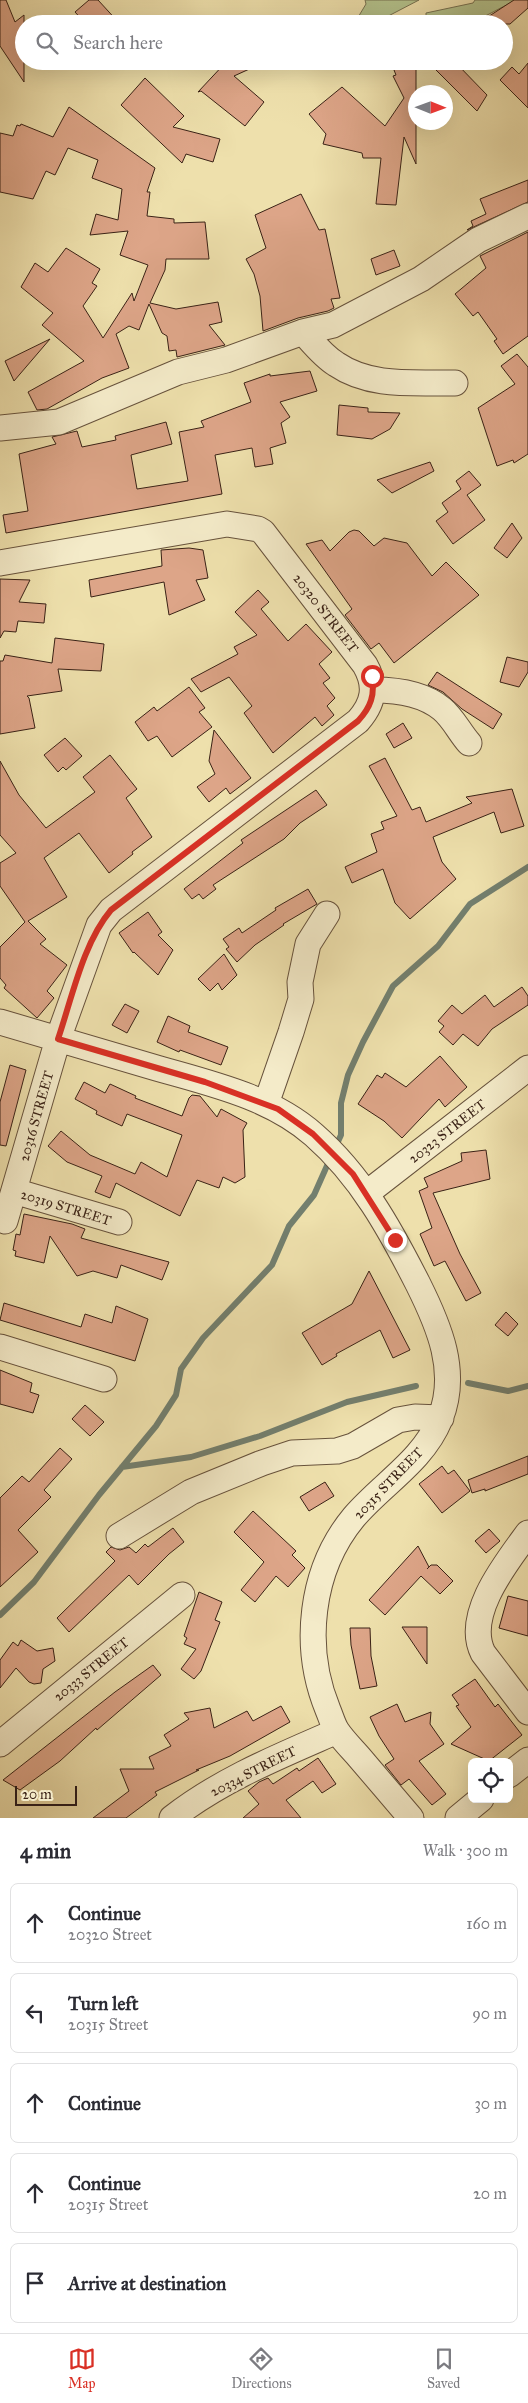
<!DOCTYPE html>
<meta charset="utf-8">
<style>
:root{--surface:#fff;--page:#f2f2f3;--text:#2b2b33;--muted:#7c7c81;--line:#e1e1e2;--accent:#d93025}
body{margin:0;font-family:"IM FELL Great Primer",serif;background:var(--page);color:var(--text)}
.controls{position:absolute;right:15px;bottom:15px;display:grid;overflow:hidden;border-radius:8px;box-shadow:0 5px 20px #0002}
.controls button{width:45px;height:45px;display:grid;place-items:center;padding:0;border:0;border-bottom:1px solid var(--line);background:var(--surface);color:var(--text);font:25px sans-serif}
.compass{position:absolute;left:408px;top:85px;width:45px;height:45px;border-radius:50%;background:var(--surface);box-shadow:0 5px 20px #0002;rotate:91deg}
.scale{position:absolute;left:15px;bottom:12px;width:62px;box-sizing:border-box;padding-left:5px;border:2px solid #3a2216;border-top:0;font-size:14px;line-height:18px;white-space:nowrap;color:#3a2216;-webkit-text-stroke:4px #f4ebc9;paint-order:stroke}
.stop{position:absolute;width:15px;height:15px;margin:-11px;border:4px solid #d93025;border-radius:50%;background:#fff}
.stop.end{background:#d93025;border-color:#fff;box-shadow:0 1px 5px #0008}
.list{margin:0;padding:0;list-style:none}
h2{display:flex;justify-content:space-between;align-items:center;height:65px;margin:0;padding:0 20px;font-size:21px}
h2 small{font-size:16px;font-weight:400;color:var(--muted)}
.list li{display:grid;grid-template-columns:32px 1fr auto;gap:15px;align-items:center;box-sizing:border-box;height:80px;margin:0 10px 10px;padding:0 10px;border:1px solid var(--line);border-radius:8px}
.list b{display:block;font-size:19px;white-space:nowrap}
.list p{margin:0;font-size:16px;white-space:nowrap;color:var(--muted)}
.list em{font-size:16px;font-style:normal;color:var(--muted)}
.icon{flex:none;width:28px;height:28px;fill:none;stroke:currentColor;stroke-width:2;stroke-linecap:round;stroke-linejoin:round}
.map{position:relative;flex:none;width:528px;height:1818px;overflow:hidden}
.search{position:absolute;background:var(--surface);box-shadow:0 5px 20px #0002;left:15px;right:15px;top:15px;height:55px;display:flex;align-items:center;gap:12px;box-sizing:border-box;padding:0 18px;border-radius:28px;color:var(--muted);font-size:19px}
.sheet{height:515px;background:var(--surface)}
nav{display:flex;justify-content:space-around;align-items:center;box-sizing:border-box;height:70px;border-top:1px solid var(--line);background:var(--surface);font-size:14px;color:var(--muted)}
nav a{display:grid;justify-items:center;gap:2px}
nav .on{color:var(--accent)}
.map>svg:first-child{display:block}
.green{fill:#b4c38d;stroke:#777252}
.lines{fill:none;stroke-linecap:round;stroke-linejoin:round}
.stream{stroke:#737f6e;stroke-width:6}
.building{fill:#dda588;stroke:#3a2216}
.street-casing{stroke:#67523c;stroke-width:27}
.street{stroke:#f4ebc9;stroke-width:25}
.route{stroke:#d93025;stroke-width:6}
.labels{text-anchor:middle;stroke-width:5;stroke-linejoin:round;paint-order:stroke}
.street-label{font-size:14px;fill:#3a2216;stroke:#f4ebc9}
</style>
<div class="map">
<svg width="528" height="1818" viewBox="0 0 528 1818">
<rect width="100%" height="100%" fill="#eee0ac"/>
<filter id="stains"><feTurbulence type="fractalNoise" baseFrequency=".004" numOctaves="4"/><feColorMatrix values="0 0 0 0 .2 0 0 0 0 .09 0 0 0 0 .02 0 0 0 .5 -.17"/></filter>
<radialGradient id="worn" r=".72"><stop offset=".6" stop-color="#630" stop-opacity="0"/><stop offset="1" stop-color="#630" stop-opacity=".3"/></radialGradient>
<path class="green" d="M365,0H419L373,24H354L366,4Z
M475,0H516L470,24H426V13L473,3Z"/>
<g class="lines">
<path class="stream" d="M335,1148L341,1135V1103L348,1075L363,1042L393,986L438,946L470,904L528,867
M468,1383L508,1391L528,1386
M122,1467L191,1457L260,1436L347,1402L416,1386
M0,1615L34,1582L99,1495L156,1426L176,1395L181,1369L203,1338L272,1265L289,1226L314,1195L330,1159"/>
</g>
<path class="building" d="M0,0H6L15,22L24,15V82L0,46Z
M89,0H98L120,24H86L75,12Z
M514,0H528V8L510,24H477Z
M227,61H267L234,76L264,102L245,126L201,91L198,92Z
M411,61H416V164L404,137L396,205L376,204L381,158H363L362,153L323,144L326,134L309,114L342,87L385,126L404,98L393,76L396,75L394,70Z
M427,61H454L487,95L477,111Z
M528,63V108L500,80L512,67L519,74Z
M145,78L184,116L173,127L220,139L213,162L186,154L182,163L121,105Z
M69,107L155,168L147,192H150L147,216L174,219V223L205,222L209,259H166L165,270L150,303L176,309L218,302L222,322L209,325L225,345L177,357L176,350L169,351L167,336L162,333L149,304L139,330L129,326L116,334L129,368L102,378L47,409L37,410L28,392L84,361L42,325L53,313L21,287L35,263L48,272L66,248L100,269L92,283L97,286L83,306L103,338L132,293L134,301L148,265L120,255L128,231L90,235L96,214L118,220L122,189L92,178L98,160L68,148L55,175L46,171L33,199L0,192V133L13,136L17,125L20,126L21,124L53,137Z
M528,180V202L467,230L473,226L471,221L486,214L480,199Z
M301,194L319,230L325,229L340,298L331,299L334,308L328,311L298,318L263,331L260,296L254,274L246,259L266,248L255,215Z
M528,232V336L503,354L494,341L497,339L478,312L473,316L455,294L486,268L480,256Z
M394,250L400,266L376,275L371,259Z
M50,339L14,381L5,361Z
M517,354L528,367V454L514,463L513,460L497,466L478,408L515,384L501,366Z
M310,371L317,391L280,402L290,417L281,423L286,443L270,448L273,464L255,467L252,448L215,455L222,494L6,533L3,515L28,511L19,454L56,444L52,437L77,431L82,447L116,440L115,436L166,422L172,444L131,455L137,489L188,481L179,432L204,427L201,421L251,402L244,383L270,374V376Z
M339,405L368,408V412L400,413L390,429L372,439L337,435Z
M430,462L434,471L392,493L377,480Z
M469,471L481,485L467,495L485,520L453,544L436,521L448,512L442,503L461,489L456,481Z
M512,523L522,538L507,558L494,548Z
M354,530L359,531L374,546L384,538L407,543L432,576L446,562L479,595L394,663L379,643L371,649L345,615L352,609L306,544L322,540L330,551L349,532Z
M189,548L203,550L208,578L196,580L205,600L169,615L164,582L91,597L89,580L162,566L161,550Z
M0,579L30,580L19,602L46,604L44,623L18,621L16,632L4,631L0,638Z
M258,590L269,602L261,609L288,641L306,624L332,652L319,664L330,678L323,683L335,698L327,706L334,715L322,726L315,717L273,753L244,713L252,706L229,677L201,692L191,679L238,654L234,647L257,635L235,612Z
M55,638L104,644L101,671L58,669L62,691L27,696L29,698L35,728L0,734V661H3L5,655L52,663Z
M507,657L528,662V672L519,687L500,682Z
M437,672L502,714L493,729L462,709L443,692L428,685Z
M189,687L205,708L199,712L212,727L172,757L157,736L148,741L135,722L154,707L157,711Z
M403,723L412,738L394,748L386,734Z
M214,730L251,778L230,794L226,788L209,802L197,787L215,774L209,761Z
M65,738L82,756L66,770L63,767L58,772L44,755Z
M110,755L137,789L126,798L152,837L132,852L133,854L109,873L79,833L44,858L67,897L28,921L46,939L40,944L67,965L47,991L54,998L37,1018L4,988L6,985L0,978V947L25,922L0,886V863L16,853L0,835V761L19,795L46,828L95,792L83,777Z
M385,758L412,810L420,807L426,822L472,803L466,797L512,789L524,826L501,833L494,812L433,837L442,862L456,879L410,919L395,903L383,869L352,883L345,867L377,852L371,834L384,829L381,822L397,816L369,766Z
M316,790L327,805L300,823L284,839L213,885L216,889L203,899L199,894L192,899L184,889L243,843L241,840Z
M308,889L317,904L283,924L284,925L255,945L237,962L226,949L229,947L223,939L239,928L242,933L276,910L275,908Z
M148,912L162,932L158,935L173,950L158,975L134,952L133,953L119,933Z
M224,954L237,975L222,990L218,983L210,991L198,979Z
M522,987L528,996V1005L492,1029L478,1046L463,1034L453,1045L439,1032L444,1026L438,1021L452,1005L462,1014L485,995L494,1007Z
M125,1004L139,1011L127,1033L112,1025Z
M168,1016L190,1026L188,1032L228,1047L221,1065L180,1050L179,1052L157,1042Z
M440,1056L467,1087L445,1107L439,1099L402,1138L384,1121L358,1104L377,1075L382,1078L385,1073L406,1087Z
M10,1065L26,1070L6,1146L0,1145V1102Z
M84,1082L105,1093L110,1084L136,1096L135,1098L182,1116L189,1098L192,1095L200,1096L217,1117L221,1109L247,1123L243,1130L245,1177L235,1183L223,1177L219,1188L197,1180L180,1216L116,1183L110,1198L95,1192L102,1176L67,1162L48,1146L61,1131L90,1155L135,1174L141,1162L167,1177L182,1135L127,1114L122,1126L96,1114L97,1111L75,1099Z
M486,1150L490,1179L433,1193L460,1254L481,1293L466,1301L445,1261L434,1266L420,1234L432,1228L419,1191L428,1187L424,1178L462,1161L461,1153Z
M24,1214L72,1224L85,1229L81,1238L169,1262L162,1280L121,1265L117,1278L93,1271L77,1276L50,1236L44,1263L15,1256L16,1251L13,1250L16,1234L20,1235Z
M369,1271L410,1350L393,1358L380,1330L336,1354L337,1356L322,1365L302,1333L352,1304Z
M4,1303L81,1327L85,1314L112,1323L116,1306L148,1319L135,1361L0,1320Z
M506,1312L518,1324L508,1336L495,1325Z
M0,1370L32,1383L30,1392L39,1395L33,1413L0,1404Z
M85,1405L104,1422L90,1436L72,1419Z
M60,1448L72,1459L44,1490L51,1497L18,1530L38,1552L0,1587V1498L22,1476L29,1482Z
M528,1456V1474L485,1491V1489L472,1493L468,1480Z
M442,1466L448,1474L454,1470L470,1491L442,1513L419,1484Z
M325,1482L334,1496L309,1511L300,1497Z
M253,1511L296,1551L292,1555L305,1568L288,1587L276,1576L255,1602L241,1590L264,1562L234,1532Z
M173,1528L184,1542L169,1554L138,1585L129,1575L69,1632L57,1618L115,1561L106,1552L111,1547L120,1550L129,1547L136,1553L145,1544L148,1547Z
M489,1529L500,1541L486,1553L475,1541Z
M418,1546L429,1567L427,1569L431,1565H437L453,1581L440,1594L421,1576L385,1615L369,1600Z
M199,1592L222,1602L215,1620L220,1622L201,1671L194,1679L181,1669L196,1649L184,1644L187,1638L184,1636Z
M508,1596L528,1601V1636L499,1628Z
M402,1627H427V1664Z
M350,1628H370L371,1656L377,1686L360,1689L351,1645Z
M21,1640L37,1651L53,1648L55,1661L43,1669L41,1683L34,1684L29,1682L16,1668L0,1688V1660L13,1642L18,1646Z
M153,1665L161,1675L97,1730L96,1728L60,1761L20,1790L3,1780L115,1692Z
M475,1679L495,1707L498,1704L522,1735L489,1761L451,1744L471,1727L456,1706L459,1705L452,1695Z
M397,1704L405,1722L431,1712L430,1724L444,1744L419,1761L446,1794L432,1805L409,1779L401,1785L385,1765L394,1759L379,1736L370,1717Z
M281,1706L290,1722L230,1756L196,1770H199L155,1792L157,1795L126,1818H93L129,1791L120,1769H154L149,1757L171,1746L164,1735L189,1719L184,1713L210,1708L214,1728L247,1711L253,1721Z
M318,1758L336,1784L322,1793L313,1781L286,1800L301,1818H243L259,1804L248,1791L259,1782L268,1778L273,1784L297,1768L299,1771Z"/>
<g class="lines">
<g class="street-casing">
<path id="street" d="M303,332L333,325L421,279L478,240L528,216
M0,428L59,422L178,372L226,360L303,332C313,343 323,356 336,364C371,388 415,382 455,383
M0,563L227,524L258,529L263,532L365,665C377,686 374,703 358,721L111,910L99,925L58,1039L5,1221L0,1219
M374,690C397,690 424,694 442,709C453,718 460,733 469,743
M0,1022C51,1037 102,1052 153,1067C208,1083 270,1096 314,1135C361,1176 390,1229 418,1284C439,1326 459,1372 440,1419C423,1461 382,1484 354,1517C310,1570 302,1647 328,1710C331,1717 333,1725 337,1731C343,1740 352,1749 359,1757C376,1777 394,1798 411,1818
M266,1104L291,1032L301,999L300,982L308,944L327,914
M14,1191L119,1222
M367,1193L528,1068
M0,1347L104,1379
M528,1533C506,1563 464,1615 483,1653L528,1712
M119,1536L191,1492L262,1463L292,1453L337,1451L353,1446L398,1420L415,1417L441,1418
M0,1744L182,1595
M509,1775L528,1760
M172,1818C222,1779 280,1756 337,1731
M458,1818L481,1799"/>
</g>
<use href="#street" class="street"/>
</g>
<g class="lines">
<path class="route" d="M372,676C375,695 371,707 358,721L111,910C83,943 72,998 58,1039L205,1082L278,1109L313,1134L353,1174L395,1240"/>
</g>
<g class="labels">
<g class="street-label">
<text transform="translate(326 613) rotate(52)" y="5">20320 STREET</text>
<text transform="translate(36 1116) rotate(-74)" y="5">20316 STREET</text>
<text transform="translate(447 1131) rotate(-38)" y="5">20323 STREET</text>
<text transform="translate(66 1207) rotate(17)" y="5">20319 STREET</text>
<text transform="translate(388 1483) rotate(-46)" y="5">20315 STREET</text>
<text transform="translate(91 1669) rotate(-39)" y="5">20333 STREET</text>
<text transform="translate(253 1771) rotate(-27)" y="5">20334 STREET</text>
</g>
</g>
<rect width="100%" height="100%" filter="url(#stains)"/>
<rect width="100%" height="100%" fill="url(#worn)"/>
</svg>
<div class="controls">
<button><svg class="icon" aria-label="locate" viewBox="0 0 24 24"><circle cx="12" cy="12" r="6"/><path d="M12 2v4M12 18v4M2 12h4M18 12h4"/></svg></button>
</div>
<svg class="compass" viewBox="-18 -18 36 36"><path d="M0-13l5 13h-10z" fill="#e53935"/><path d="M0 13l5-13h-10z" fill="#7c7c81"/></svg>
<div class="scale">20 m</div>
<div class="stop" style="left:372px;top:676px"></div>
<div class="stop end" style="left:395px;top:1240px"></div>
<div class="search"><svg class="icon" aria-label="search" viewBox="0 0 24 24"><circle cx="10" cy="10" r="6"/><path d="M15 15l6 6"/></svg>Search here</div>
</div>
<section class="sheet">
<h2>4 min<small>Walk · 300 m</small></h2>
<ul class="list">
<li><svg class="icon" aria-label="ahead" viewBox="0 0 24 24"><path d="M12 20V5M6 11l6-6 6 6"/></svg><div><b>Continue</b><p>20320 Street</p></div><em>160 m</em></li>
<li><svg class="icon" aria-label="left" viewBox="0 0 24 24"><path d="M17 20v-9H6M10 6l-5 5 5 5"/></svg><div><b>Turn left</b><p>20315 Street</p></div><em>90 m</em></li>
<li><svg class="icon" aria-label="ahead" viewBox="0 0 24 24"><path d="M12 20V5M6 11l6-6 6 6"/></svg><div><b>Continue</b></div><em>30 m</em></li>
<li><svg class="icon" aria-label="ahead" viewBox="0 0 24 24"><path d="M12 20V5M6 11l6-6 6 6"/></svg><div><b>Continue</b><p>20315 Street</p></div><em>20 m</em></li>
<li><svg class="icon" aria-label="arrive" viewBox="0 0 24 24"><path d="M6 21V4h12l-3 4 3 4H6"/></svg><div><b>Arrive at destination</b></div></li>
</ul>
</section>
<nav>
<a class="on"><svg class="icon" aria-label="map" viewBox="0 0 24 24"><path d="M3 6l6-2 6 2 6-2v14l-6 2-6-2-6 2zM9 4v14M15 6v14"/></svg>Map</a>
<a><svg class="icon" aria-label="directions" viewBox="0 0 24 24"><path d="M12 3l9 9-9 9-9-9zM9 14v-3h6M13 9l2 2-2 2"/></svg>Directions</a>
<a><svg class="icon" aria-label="saved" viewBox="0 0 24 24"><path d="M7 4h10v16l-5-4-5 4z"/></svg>Saved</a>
</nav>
